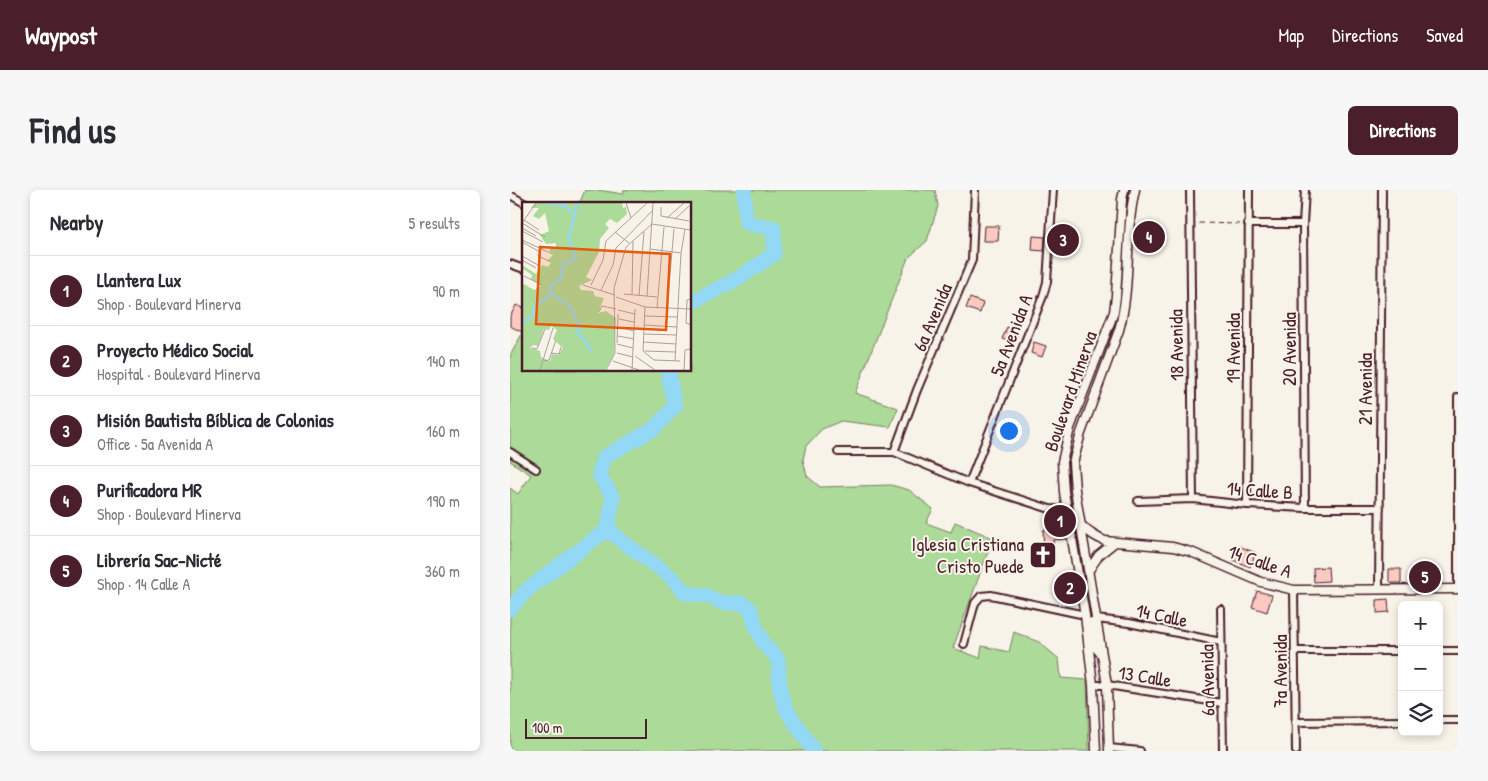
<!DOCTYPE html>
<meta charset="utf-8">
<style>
:root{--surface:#fff;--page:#f7f7f7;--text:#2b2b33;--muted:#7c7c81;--line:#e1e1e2;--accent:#4a1f2b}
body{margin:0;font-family:"Patrick Hand",sans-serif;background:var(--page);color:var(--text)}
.controls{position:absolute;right:15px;bottom:15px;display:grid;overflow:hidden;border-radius:8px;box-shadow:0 2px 8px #0003}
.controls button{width:45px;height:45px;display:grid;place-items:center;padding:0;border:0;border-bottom:1px solid var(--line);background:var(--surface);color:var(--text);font:25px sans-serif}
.scale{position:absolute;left:15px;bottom:12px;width:122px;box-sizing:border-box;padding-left:5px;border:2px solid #4a1f2b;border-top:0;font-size:14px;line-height:18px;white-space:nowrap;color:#4a1f2b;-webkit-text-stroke:4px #f7f3e8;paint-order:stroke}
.you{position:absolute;left:498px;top:240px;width:18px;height:18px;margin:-12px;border:4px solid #fff;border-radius:50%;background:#1a73e8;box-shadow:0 0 0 8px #1a73e833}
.badge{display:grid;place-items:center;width:32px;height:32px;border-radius:50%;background:var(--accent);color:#fff;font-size:16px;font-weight:700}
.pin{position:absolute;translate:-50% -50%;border:2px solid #fff;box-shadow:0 1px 5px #0006}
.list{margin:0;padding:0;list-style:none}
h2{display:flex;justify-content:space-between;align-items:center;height:65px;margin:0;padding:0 20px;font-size:21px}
h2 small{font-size:16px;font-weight:400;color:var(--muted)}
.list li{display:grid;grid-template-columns:32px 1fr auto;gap:15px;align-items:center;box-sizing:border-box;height:70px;padding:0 20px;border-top:1px solid var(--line)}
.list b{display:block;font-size:19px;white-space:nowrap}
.list p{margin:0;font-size:16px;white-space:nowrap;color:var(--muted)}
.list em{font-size:16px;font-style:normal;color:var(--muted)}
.icon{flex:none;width:28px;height:28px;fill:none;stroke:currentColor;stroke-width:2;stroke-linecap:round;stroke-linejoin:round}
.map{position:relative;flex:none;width:948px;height:561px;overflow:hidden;border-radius:8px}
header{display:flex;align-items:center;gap:30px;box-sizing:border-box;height:70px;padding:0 25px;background:var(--accent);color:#fff}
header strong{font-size:24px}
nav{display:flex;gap:28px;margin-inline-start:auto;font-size:18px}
.intro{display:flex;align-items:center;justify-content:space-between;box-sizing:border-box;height:120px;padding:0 30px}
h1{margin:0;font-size:35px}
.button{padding:12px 22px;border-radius:8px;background:var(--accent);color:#fff;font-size:18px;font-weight:700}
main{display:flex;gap:30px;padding:0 30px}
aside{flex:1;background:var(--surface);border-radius:8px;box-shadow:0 2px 8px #0003}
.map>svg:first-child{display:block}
.green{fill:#abda99;stroke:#7a7c62}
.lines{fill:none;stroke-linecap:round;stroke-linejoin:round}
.river{stroke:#93d8f5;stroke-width:15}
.building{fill:#facac1;stroke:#4a1f2b}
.minor-casing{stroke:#4a1f2b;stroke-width:10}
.tertiary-casing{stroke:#4a1f2b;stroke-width:11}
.path{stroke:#4a1f2b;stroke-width:1;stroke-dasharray:5 4;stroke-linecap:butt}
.minor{stroke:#f7f3e8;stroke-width:6}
.tertiary{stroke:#f7f3e8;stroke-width:8}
.labels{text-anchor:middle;stroke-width:4;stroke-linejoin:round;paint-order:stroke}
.street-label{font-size:19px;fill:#4a1f2b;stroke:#f7f3e8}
.poi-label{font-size:19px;fill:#4a1f2b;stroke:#f7f3e8;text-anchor:end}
.inset-river{fill:none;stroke:#93d8f5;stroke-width:2.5}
.inset-road{fill:none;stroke:#b29e9c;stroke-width:1}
.view{fill:#e8590c;fill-opacity:0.15;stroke:#e8590c;stroke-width:2.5}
.inset-edge{fill:none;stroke:#4a1f2b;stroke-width:2.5}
</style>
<header>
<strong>Waypost</strong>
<nav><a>Map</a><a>Directions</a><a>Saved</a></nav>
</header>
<div class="intro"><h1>Find us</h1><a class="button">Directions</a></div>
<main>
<aside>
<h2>Nearby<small>5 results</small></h2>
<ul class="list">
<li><span class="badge">1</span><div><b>Llantera Lux</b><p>Shop · Boulevard Minerva</p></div><em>90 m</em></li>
<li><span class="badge">2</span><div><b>Proyecto Médico Social</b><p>Hospital · Boulevard Minerva</p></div><em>140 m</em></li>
<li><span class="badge">3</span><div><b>Misión Bautista Bíblica de Colonias</b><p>Office · 5a Avenida A</p></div><em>160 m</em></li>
<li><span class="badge">4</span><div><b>Purificadora MR</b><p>Shop · Boulevard Minerva</p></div><em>190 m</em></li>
<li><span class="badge">5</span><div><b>Librería Sac-Nicté</b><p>Shop · 14 Calle A</p></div><em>360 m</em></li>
</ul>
</aside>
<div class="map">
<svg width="948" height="561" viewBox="0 0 948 561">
<rect width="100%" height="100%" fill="#f7f3e8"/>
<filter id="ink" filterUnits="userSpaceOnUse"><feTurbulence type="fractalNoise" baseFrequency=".02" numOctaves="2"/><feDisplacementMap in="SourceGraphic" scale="10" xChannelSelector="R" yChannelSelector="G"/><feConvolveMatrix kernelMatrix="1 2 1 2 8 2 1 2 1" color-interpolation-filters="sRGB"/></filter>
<g filter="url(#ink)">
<path class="green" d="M75,0H88L113,4L114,0H425L428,16L417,51L398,68L345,203L388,218L380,237L331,231L312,239L296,256L293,270L297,286L310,297L381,295L399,300L423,319L416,333L441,342L445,332L483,348L443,458L470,468L472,456L499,462L504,442L529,452L549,469L551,488L577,490L579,561H0V298L8,304L21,285L0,271V166L14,140V180H180V14H69Z"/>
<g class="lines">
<path class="river" d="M180,113L229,88L264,64V38L236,33L234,0
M158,180L165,216L145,238L94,267L89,285L103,307L98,339L113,352L160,386L176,403L197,406L212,413H232L241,420L246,437L254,454L268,469L270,500L276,519L304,561
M0,419L18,399L98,339"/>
</g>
<path class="building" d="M474,36H489L488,51H473Z
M632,41H645L646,52L633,53Z
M547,43H558V57H547Z
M523,46L535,47L534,61L522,60Z
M460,108L473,113L470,123L456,118Z
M6,115L14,118V143L0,136V127Z
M497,137L508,142L504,153L492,149Z
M524,152L536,156L532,167L521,163Z
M544,324L552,325L556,349L543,350L544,370L522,371V360L534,359L533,340L546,339Z
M729,356L746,363L740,377L723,370Z
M818,377L819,391L804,392L803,378Z
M879,379H891V393H882L879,390Z
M747,401L762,405L757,422L742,417Z
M878,409L879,422L867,423V410Z"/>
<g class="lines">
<g class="minor-casing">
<path id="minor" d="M680,0L683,309
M795,0L793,34L795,318
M0,5L16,14
M738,34H793
M0,74L14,79
M0,262L26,279
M328,262H384L459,293L540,319L558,320
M384,262L407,200L462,70L465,0
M459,293L533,106L537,92L543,0
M628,311L683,309L737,315L795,318H870
M737,315L739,0
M869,399L872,0
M948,399V207
M784,400L786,561
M711,419L713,561
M586,429L619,433L711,452
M454,454L465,413L471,406L481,405L575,425
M785,461H892
M929,461H948
M583,495H597L712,513
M929,530H948
M785,532L892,531
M599,558L630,561"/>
</g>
<g class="tertiary-casing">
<path id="tertiary" d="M571,335C578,342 585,347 595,351L663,357L681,362L751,392L784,400L948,399
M579,380L589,365L604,353
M580,433L586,458L591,464
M586,561L583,495L575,425L554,302L552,272L560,238L604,122L606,106L612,9L614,0
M599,561L597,495L565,300L563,273L571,243L609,140C622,94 614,46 625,0"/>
</g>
<path class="path" d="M689,33L730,34"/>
<use href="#minor" class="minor"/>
<use href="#tertiary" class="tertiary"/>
</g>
</g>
<defs>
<g id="church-square" transform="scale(1.4375)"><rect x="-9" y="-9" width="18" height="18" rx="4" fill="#4a1f2b" stroke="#f7f3e8"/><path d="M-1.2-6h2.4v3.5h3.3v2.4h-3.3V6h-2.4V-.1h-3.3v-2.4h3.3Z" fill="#fff"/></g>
</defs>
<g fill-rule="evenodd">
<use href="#church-square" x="533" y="365"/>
</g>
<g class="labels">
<g class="street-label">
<text transform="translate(422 127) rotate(-67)" y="7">6a Avenida</text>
<text transform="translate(501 145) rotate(-69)" y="7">5a Avenida A</text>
<text transform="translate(666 155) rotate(-91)" y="7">18 Avenida</text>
<text transform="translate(723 158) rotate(-90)" y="7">19 Avenida</text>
<text transform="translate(779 159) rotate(-90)" y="7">20 Avenida</text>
<text transform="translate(855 199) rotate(-90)" y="7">21 Avenida</text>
<text transform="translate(560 201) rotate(-71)" y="7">Boulevard Minerva</text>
<text transform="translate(750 300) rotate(4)" y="7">14 Calle B</text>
<text transform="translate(750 371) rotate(19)" y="7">14 Calle A</text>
<text transform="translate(652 425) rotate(12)" y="7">14 Calle</text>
<text transform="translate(770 481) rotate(-90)" y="7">7a Avenida</text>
<text transform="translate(635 486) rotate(9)" y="7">13 Calle</text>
<text transform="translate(697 490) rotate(-91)" y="7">6a Avenida</text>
</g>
<g class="poi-label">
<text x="514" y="361">Iglesia Cristiana<tspan x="514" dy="22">Cristo Puede</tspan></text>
</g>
</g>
<g transform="translate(12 12)">
<rect width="169" height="169" fill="#f7f3e8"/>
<path d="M13,1H100L101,6L104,5L105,12L95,21L88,17L83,22L87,26L78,37L77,50L64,75L70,78L57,84L59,88L71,89L73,94L82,96L76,111L84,109L94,116L92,152L83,168H0V85L2,82L12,88L19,84L9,77L10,73L0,66V63L14,72L20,63L26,65L29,61L25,59L31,53L26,51L29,45L34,46V41L24,42L18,33L27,29L23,11L17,17L11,14L17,6H9ZM29,124L35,128L31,137L41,146L36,153L30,152L28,159L19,155L18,149L8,146L11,143L16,144L22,127L27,128Z" fill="#abda99" fill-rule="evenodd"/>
<path class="inset-river" d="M24,1L41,3L50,10M55,1L47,37L54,56L41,62L39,76L29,84V92L48,104L58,126L55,129L70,149M0,121L10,114L13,104L29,92"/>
<path class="inset-road" d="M14,1L0,21L23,35M104,1L109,16M139,5V14L167,19M145,16L162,1M153,17L167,4M2,18L17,28M0,26L14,34M0,29L21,40M93,30L107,41M0,38L26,50M0,40L18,50L16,54L27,59M128,47L159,51M0,54L16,63M0,58L14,66M2,74L20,83M61,83L93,93M69,83L81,58L84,39L125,1M79,88L91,63L94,46L131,8M102,92L135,95M110,92L111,39M117,93L122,30M125,94L131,1M94,95L123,105L169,107M169,97L165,98L164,121L169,123M135,106L142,25M145,106L152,27M96,108L113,112M77,110L80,104L94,107M123,114L156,115M97,117L112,120M122,123L155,125M97,125L112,129M122,132L155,133M96,134L112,137M121,140L154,142M95,141L96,112M95,142L111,146M10,146L15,147L23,127M121,149L123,105M121,149L132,158L158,159M123,149L154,150M29,151L37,152L39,145M95,151L111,155M113,154L133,168M22,159L27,158L34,138M91,159L117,168M153,159L159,51L163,27M18,168L31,126M84,168L93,151L92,86L104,45L130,22L169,28M110,168L113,107M162,168L163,148L169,147"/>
<path class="view" d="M18,45L148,52L144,128L14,122Z"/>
<rect width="169" height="169" class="inset-edge"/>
</g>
</svg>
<div class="controls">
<button>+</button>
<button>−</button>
<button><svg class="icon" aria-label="layers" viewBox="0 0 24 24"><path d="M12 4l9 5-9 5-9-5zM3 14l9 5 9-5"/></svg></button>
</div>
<div class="scale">100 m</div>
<div class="you"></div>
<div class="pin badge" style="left:550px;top:331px">1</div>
<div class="pin badge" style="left:560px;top:398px">2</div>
<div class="pin badge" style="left:553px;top:50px">3</div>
<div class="pin badge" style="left:639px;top:47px">4</div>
<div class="pin badge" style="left:915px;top:387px">5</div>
</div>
</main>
